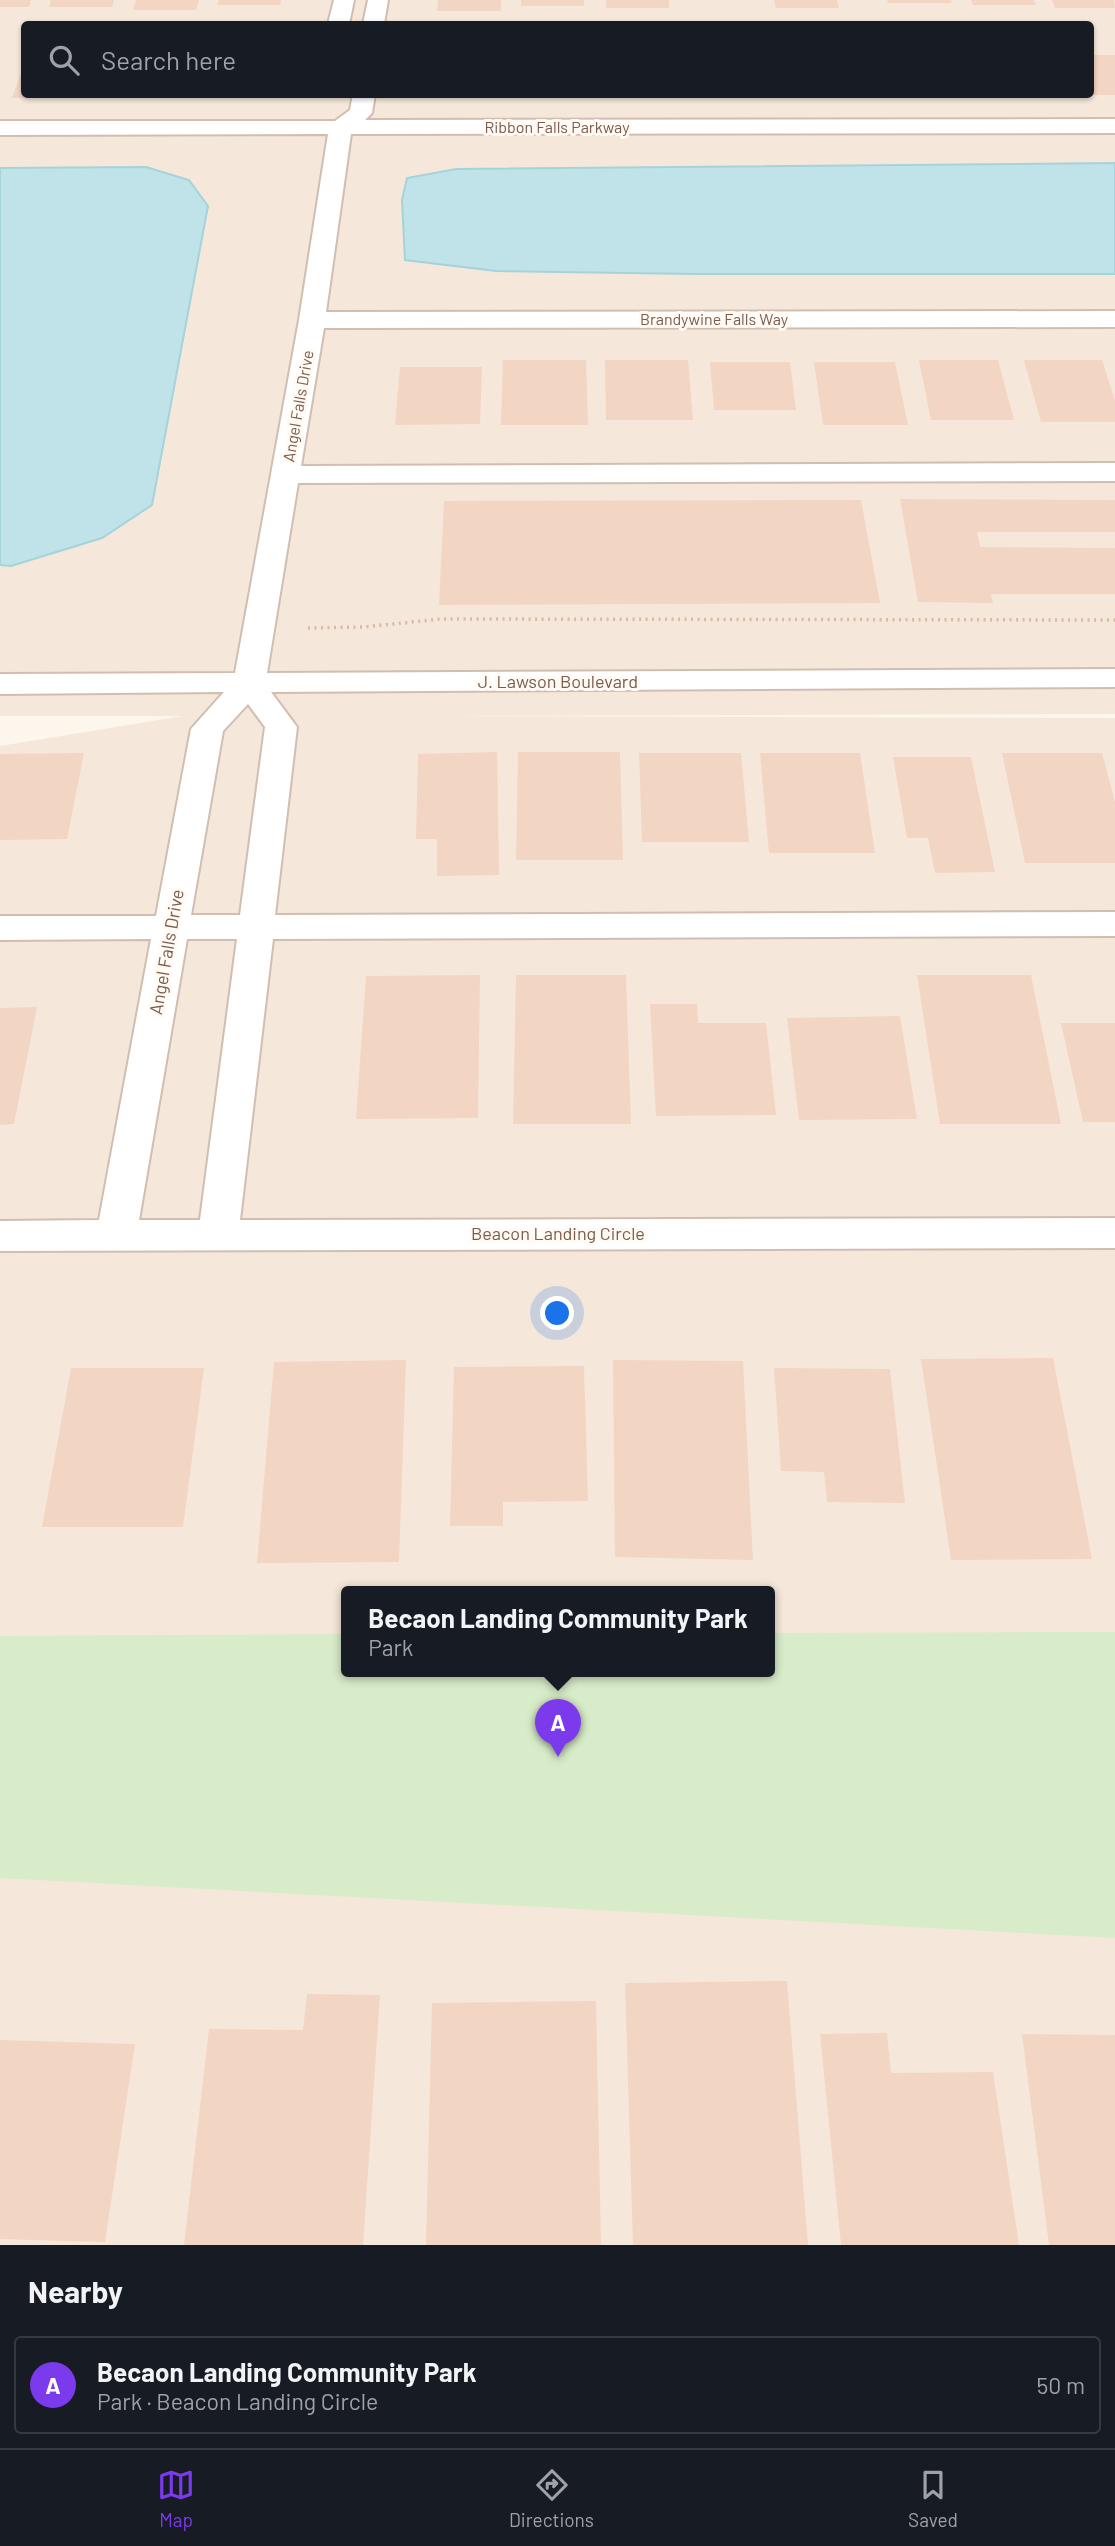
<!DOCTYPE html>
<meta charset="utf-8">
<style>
:root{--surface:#171b24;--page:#20242c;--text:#f1f3f6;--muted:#9ea1a6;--line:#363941;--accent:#7c3aed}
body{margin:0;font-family:Barlow,sans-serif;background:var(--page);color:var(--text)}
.you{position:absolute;left:558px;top:1314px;width:24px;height:24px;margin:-18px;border:5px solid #fff;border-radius:50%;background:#1a73e8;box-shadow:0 0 0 10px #1a73e833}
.badge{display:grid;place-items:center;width:46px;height:46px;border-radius:50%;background:var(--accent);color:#fff;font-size:23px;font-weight:700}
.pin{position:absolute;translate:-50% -58px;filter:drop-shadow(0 2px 4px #0008)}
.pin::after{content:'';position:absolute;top:37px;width:24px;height:21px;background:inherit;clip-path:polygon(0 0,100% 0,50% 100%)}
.popup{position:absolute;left:341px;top:1586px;width:434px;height:91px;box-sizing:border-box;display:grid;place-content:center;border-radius:7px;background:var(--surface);filter:drop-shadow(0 2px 5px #0005);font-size:23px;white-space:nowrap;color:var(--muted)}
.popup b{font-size:26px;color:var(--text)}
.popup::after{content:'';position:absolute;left:50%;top:100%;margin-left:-14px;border:14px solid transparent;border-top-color:var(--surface)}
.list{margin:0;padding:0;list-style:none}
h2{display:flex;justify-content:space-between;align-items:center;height:91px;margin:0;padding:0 28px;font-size:30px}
h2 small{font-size:23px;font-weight:400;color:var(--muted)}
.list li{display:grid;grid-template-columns:46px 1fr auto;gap:21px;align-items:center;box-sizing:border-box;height:98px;margin:0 14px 14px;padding:0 14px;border:2px solid var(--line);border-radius:7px}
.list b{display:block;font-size:26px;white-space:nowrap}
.list p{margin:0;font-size:23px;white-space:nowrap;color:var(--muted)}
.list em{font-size:23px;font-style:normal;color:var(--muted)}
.icon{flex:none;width:38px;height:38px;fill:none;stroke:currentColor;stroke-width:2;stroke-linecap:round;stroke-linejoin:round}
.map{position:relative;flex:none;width:1115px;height:2245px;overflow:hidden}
.search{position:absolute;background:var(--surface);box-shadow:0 2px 5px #0004;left:21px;right:21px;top:21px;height:77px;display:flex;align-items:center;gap:18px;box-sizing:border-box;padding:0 24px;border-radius:7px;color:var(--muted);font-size:26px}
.sheet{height:203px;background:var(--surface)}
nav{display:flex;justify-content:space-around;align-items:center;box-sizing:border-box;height:98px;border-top:2px solid var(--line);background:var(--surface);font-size:19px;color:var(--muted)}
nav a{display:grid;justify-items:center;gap:4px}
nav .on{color:var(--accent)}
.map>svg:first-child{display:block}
.residential{fill:#f5e8da;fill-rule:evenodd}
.green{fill:#d8ecc9}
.water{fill:#bfe3e8;stroke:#a5d3da;stroke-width:2}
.building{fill:#f3d5c3}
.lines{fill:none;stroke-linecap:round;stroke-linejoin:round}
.minor-casing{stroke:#d1beb0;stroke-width:4}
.path{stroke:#d9b8a5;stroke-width:3.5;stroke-dasharray:2 4.5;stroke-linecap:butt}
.minor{fill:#fff;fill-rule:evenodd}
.labels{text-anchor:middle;stroke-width:6;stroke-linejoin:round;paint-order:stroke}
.far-street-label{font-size:16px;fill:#7a5c4d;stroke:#fffaf3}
.street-label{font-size:18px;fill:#7a5c4d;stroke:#fffaf3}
</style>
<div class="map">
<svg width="1115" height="2245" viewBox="0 0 1115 2245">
<rect width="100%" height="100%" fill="#fdf6ec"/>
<path class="residential" d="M0,0H1115V714L423,716L1115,718V2245H0V746L183,716H0ZM24,24H1090V94H24ZM346,1591H770V1671H346Z"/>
<path class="green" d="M1115,1632V1938L0,1878V1636L346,1634V1671H770V1633Z"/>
<path class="water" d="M1115,163V274H694L496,271L405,260L402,200L407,178L456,169Z
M146,167L189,180L208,206L152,505L102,538L11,566L0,565V168Z"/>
<path class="building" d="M0,0H31L29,7H0Z
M51,0H114L112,7H49Z
M136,0H199L196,10H133Z
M219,0H281L280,5H217Z
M438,0H501V11H437Z
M521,0H584V6H521Z
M606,0H669V8H606Z
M774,0H837L839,8H776Z
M887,0H951L952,3H888Z
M971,0H1034L1036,5H973Z
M1052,0H1114L1115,8H1055Z
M1090,55H1115V95H1090Z
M24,65V94H83L82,98H12Z
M503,360H586L588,425H501Z
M605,360H688L693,420H606Z
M919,360H998L1014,420H931Z
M1024,360H1102L1115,401V422H1041Z
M710,362H790L796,410H714Z
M814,362H895L908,425H823Z
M400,367H482L480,424L395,425Z
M900,499L1115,500V532H977L980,547L1115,548V594H991L993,603L918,602Z
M861,500L880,603L439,605L444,501Z
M497,752L499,875L437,876V839H416L418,754Z
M518,752H620L623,860H516Z
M84,753L67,839L0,840V754Z
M639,753H741L749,842H642Z
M760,753H860L875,853H769Z
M1002,753H1102L1115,802V863H1025Z
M893,757H971L995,872L935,873L928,838H907Z
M480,975L478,1118L356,1119L366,976Z
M516,975H626L631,1124H513Z
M917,975H1031L1061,1124H940Z
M650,1004H697L698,1023H766L776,1115L656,1116Z
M37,1007L14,1124L0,1125V1008Z
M900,1016L917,1119L799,1120L787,1018Z
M1061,1023H1115V1122H1083Z
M1053,1358L1092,1559L951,1560L921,1359Z
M406,1360L399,1562L257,1563L274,1362Z
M613,1360L743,1361L753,1560L615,1557Z
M584,1366L588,1501L503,1502V1526H450L454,1367Z
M71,1368H204L183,1527H42Z
M774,1368L890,1369L905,1503L827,1502L824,1472L781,1471Z
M787,1981L808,2245H633L625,1983Z
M307,1994L380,1995L363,2245H184L209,2029L303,2030Z
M596,2001L601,2245H426L432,2003Z
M887,2033L891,2073L993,2072L1019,2245H841L820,2034Z
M1022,2034L1115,2035V2245H1049Z
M0,2040L135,2044L105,2242L0,2239Z"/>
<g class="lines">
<g class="minor-casing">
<path id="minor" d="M334,0H354L349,24H328Z
M368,0H388L384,24H363Z
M353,94H375L372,113L365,120L1115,119V133L351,134L326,312L1115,311V327L324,328L301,466L1115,463V481L298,483L267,673L1115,669V687L271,692L297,727L275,915L1115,912V936L273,939L240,1220L1115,1218V1248L0,1251V1221L99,1220L151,939L0,940V916H156L191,729L224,692L0,694V674L235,673L299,320L328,134L0,135V121H335L350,110ZM248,704L265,727L240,915H191L223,731ZM187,939H237L200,1220H139Z"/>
</g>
<path class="path" d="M308,628L363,627L441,619L1115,620"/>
<use href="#minor" class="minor"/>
</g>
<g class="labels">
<g class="far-street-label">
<text x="557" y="133">Ribbon Falls Parkway</text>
<text x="714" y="325">Brandywine Falls Way</text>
<text transform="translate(298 406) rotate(-80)" y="6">Angel Falls Drive</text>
</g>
<g class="street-label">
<text x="558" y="688">J. Lawson Boulevard</text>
<text transform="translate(167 952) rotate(-80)" y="6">Angel Falls Drive</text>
<text x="558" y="1240">Beacon Landing Circle</text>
</g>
</g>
</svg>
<div class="you"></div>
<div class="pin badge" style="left:558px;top:1757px">A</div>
<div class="popup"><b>Becaon Landing Community Park</b>Park</div>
<div class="search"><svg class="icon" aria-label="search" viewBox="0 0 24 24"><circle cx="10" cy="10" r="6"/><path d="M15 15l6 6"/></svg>Search here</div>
</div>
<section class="sheet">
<h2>Nearby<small></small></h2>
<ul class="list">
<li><span class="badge">A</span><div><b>Becaon Landing Community Park</b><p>Park · Beacon Landing Circle</p></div><em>50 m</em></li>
</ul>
</section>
<nav>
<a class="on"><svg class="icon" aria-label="map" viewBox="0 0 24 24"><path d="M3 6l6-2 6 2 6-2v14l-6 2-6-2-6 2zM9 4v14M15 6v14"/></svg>Map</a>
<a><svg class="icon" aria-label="directions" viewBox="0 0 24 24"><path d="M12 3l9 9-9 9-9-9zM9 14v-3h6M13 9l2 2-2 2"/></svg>Directions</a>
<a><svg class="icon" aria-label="saved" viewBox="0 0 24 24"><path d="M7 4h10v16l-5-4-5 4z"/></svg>Saved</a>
</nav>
